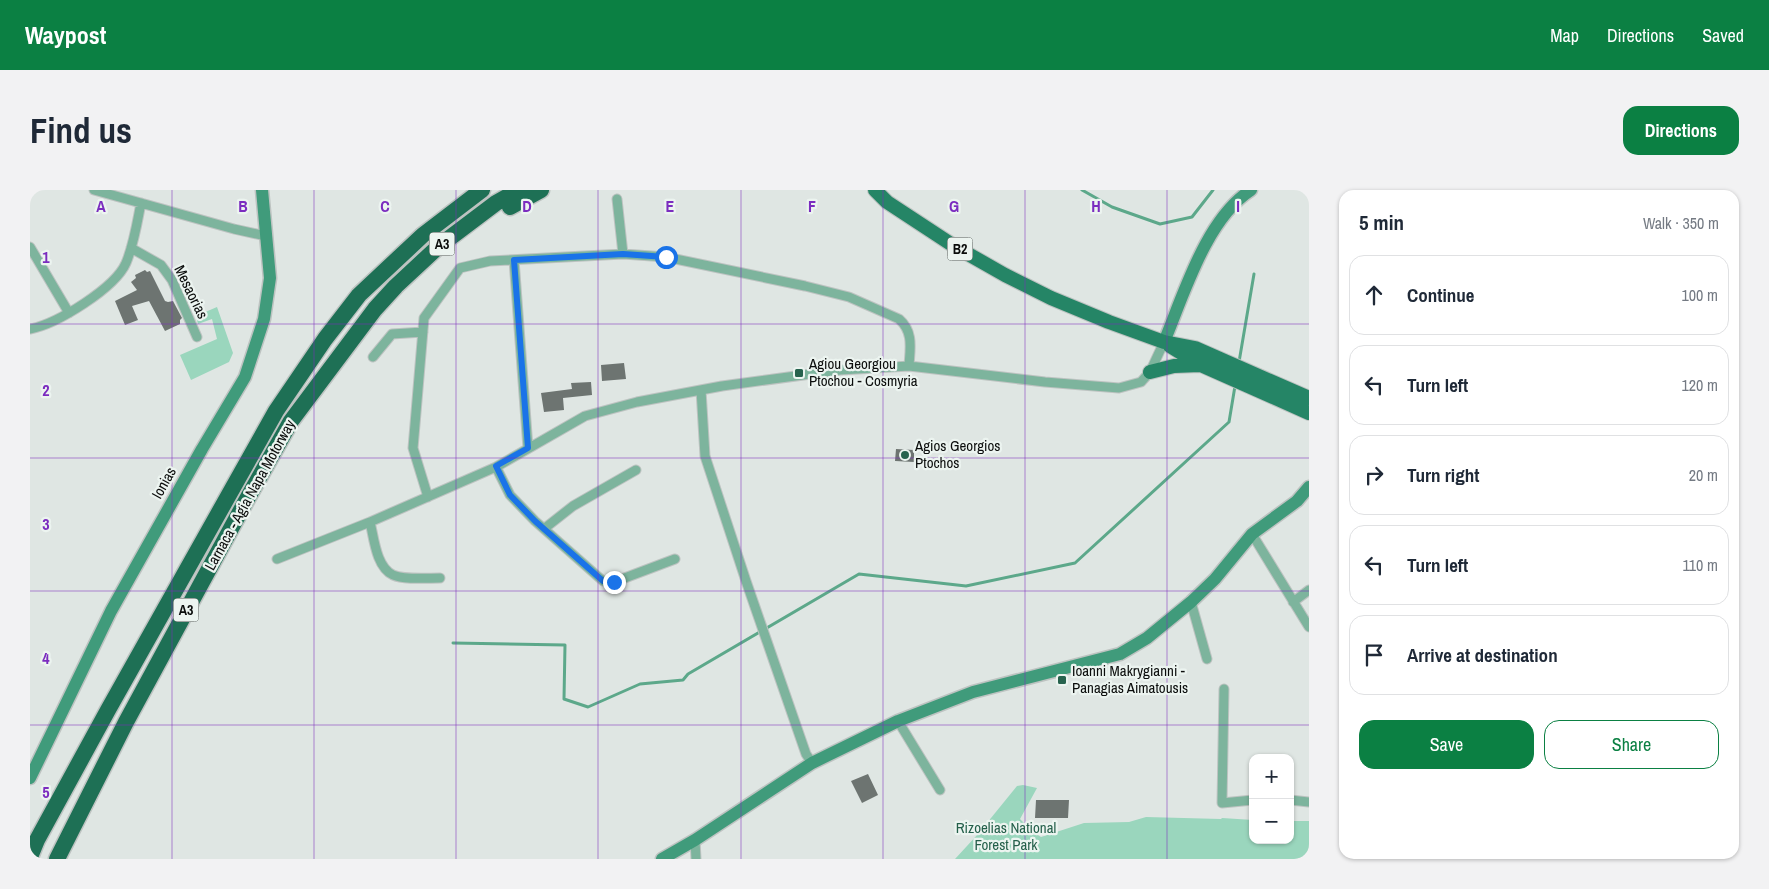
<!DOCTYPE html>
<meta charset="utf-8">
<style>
:root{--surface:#fff;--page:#f2f2f3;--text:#1f2937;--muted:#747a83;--line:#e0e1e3;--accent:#0b8043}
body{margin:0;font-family:"Archivo Narrow",sans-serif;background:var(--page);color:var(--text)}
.controls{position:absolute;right:15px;bottom:15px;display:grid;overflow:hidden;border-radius:10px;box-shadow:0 1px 4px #0004}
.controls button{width:45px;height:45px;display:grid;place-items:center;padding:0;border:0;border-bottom:1px solid var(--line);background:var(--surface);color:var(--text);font:25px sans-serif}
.stop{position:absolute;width:15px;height:15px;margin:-11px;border:4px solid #1a73e8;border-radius:50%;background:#fff}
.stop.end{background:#1a73e8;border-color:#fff;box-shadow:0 1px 5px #0008}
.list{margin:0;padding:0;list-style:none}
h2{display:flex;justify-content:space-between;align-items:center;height:65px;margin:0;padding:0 20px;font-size:21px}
h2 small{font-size:16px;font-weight:400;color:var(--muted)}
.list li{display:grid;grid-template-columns:32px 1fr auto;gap:15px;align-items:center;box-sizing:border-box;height:80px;margin:0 10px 10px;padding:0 10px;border:1px solid var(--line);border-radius:15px}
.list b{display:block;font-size:19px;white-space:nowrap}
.list em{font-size:16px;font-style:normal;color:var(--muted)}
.actions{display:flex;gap:10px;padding:15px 20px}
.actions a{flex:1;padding:11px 0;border:1px solid var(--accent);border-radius:15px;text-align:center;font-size:18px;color:var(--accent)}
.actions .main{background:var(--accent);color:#fff}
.icon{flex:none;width:28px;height:28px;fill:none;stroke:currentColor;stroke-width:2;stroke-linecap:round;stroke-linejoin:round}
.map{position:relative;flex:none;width:1279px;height:669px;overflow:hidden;border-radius:15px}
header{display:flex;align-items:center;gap:30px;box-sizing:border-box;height:70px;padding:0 25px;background:var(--accent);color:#fff}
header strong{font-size:24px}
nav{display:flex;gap:28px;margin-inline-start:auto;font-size:18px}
.intro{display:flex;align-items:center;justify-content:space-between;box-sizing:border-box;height:120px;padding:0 30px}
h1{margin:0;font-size:35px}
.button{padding:12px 22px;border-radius:15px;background:var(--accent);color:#fff;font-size:18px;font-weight:700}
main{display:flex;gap:30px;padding:0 30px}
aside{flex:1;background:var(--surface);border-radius:15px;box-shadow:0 1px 4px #0004}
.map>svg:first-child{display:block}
.green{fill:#9ad6bd}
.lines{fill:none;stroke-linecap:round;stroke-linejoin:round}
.stream{stroke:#5ca88a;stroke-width:3}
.building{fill:#6d7471}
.minor-casing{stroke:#bdc3c1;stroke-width:11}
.secondary-casing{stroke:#bdc3c1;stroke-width:15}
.primary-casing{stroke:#bdc3c1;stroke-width:16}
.motorway-casing{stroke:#bdc3c1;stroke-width:19}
.minor{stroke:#7db49d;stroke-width:9}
.secondary{stroke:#409b7b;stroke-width:12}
.primary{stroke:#258566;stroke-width:14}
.motorway{stroke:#1e7055;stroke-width:16}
.route{stroke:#1a73e8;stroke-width:6}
.grid{fill:none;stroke:#7b2cbf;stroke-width:1;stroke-opacity:0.55}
.poi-dot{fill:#26624d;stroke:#ecf4f0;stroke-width:2}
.labels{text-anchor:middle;stroke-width:4.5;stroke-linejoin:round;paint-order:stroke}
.shield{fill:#ecf4f0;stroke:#4e5250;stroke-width:1}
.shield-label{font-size:14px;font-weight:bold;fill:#0b0d0c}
.street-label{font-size:15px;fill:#0b0d0c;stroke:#ecf4f0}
.poi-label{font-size:15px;fill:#0b0d0c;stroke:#ecf4f0;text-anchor:start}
.park-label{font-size:15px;fill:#245f4a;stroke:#ecf4f0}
.grid-label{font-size:16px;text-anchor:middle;font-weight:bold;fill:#7b2cbf;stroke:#ecf4f0;stroke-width:4.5;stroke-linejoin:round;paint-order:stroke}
</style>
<header>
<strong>Waypost</strong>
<nav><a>Map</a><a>Directions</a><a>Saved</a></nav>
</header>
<div class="intro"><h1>Find us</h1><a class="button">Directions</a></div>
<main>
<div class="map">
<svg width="1279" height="669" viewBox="0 0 1279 669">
<rect width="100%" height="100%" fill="#dfe6e3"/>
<path class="green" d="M187,117L203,163L199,172L161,190L150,165L187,149L182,129L168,134L166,126Z
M993,595L1007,598L990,629L1003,642L1011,647L1054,633L1099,632L1116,627L1191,629L1192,628L1223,630V650H1260V631H1279V669H925L948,644L987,596Z"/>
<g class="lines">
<path class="stream" d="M1052,0L1082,17L1130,34L1162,27L1183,0
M1209,172L1224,84
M423,453L535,455L534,509L558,517L610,494L653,490L658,484L829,384L936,396L1045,373L1199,232L1205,196"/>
</g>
<path class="building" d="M115,80L117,82L120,81L135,111L138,112L143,111L152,128L150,130V134L135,141L119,111L102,116L108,130L95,135L85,111L107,100L101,92L106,88L105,85Z
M594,173L596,189L572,191L571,175Z
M561,192L562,205L533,208L534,220L514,222L511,203L542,199L541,193Z
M866,259L884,260V272L865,271Z
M838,584L848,605L832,613L821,591Z
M1006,610H1039L1038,628H1005Z"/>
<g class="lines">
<g class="minor-casing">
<path id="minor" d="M64,0L204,39L236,46
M587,9L593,64
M0,57L39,123
M101,58L131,75L142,90L167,147
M484,70L498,258
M0,139C27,134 85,98 96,73C104,54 107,33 111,13
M343,167L362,144L393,142
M671,200L675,266L716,391L776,564L782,573
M466,277L480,305L505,331L573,391L584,392L645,369
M398,307L383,258L394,128L430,78L460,71L593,64L636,67L775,96L819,107L869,129C884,142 880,159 879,176
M340,332C344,348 346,377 363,385C374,390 397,388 410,388
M515,338L543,316L606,280
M1222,344L1279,437
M247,369L340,332L466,277L555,226L607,212L692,196L810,180L879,176L1015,192L1089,198L1111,192L1120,182L1134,152
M1161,412L1177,469
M1263,412L1279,400
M1194,499L1192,613L1223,610
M868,531L910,600
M1260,610L1279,612
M665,650L666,669"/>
</g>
<g class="secondary-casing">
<path id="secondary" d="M1134,152C1154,104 1176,29 1221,0
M0,588L81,421L172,259L215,187L234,129L240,88L232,0
M632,669L665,650L782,573L868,531L943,502L1090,464L1117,448L1161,412L1185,389L1222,344L1267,311L1279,297"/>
</g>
<g class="primary-casing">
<path id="primary" d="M845,0L857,12L924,56L975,85L1021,108L1079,132L1134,152L1165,158L1279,208
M1140,156L1171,175L1279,223
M1120,182L1144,176L1170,175"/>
</g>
<g class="motorway-casing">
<path id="motorway" d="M480,17L511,0
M0,667L7,650L78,520L246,221L295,149L329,105L393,45L452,0
M27,669L96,532L217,309L261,231L345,119L366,96L409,56L466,13L489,0"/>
</g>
<use href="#minor" class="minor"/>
<use href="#secondary" class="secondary"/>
<use href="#primary" class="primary"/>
<use href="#motorway" class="motorway"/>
</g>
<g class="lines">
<path class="route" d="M584,392L573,391L505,331L480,305L466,276L498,258L484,70L593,64L636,67"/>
</g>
<path class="grid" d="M142,0V669M284,0V669M426,0V669M568,0V669M711,0V669M853,0V669M995,0V669M1137,0V669M0,134H1279M0,268H1279M0,401H1279M0,535H1279"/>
<g class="poi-dot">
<rect x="764" y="178" width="10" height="10" rx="2.5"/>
<circle cx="875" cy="265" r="5"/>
<rect x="1027" y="485" width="10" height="10" rx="2.5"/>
</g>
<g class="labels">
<g class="shield">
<rect x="399.5" y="42.5" width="25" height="23" rx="4"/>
<rect x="917.5" y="47.5" width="25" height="23" rx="4"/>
<rect x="143.5" y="408.5" width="25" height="23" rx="4"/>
</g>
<g class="shield-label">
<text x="412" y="59">A3</text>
<text x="930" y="64">B2</text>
<text x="156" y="425">A3</text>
</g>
<g class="street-label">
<text transform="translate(161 102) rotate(64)" y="5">Mesaorias</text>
<text transform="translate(134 293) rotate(-61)" y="5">Ionias</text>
<text transform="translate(220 305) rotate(-61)" y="5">Larnaca - Agia Napa Motorway</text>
</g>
<g class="poi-label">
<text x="779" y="179">Agiou Georgiou<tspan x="779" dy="17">Ptochou - Cosmyria</tspan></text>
<text x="885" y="261">Agios Georgios<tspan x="885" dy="17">Ptochos</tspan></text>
<text x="1042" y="486">Ioanni Makrygianni -<tspan x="1042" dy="17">Panagias Aimatousis</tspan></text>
</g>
<g class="park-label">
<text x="976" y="643">Rizoelias National<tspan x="976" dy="17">Forest Park</tspan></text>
</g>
</g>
<g class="grid-label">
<text x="71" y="22">A</text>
<text x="213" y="22">B</text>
<text x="355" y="22">C</text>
<text x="497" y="22">D</text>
<text x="640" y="22">E</text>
<text x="782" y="22">F</text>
<text x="924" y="22">G</text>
<text x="1066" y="22">H</text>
<text x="1208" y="22">I</text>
<text x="16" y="73">1</text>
<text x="16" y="206">2</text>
<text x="16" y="340">3</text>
<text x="16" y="474">4</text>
<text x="16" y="608">5</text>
</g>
</svg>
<div class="controls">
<button>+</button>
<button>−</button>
</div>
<div class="stop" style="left:636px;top:67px"></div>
<div class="stop end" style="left:584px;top:392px"></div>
</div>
<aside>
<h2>5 min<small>Walk · 350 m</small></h2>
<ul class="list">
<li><svg class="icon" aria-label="ahead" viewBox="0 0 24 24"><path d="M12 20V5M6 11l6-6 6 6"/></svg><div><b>Continue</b></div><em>100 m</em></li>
<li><svg class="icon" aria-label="left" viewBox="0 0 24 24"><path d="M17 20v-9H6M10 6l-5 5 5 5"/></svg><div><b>Turn left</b></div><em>120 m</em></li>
<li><svg class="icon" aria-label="right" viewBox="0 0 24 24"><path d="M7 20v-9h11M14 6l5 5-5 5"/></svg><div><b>Turn right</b></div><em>20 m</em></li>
<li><svg class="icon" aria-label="left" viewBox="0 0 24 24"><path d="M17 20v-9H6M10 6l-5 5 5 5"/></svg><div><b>Turn left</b></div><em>110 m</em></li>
<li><svg class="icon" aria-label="arrive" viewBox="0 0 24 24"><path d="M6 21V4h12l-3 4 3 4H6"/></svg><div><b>Arrive at destination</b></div></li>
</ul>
<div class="actions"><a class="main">Save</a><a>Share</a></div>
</aside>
</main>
